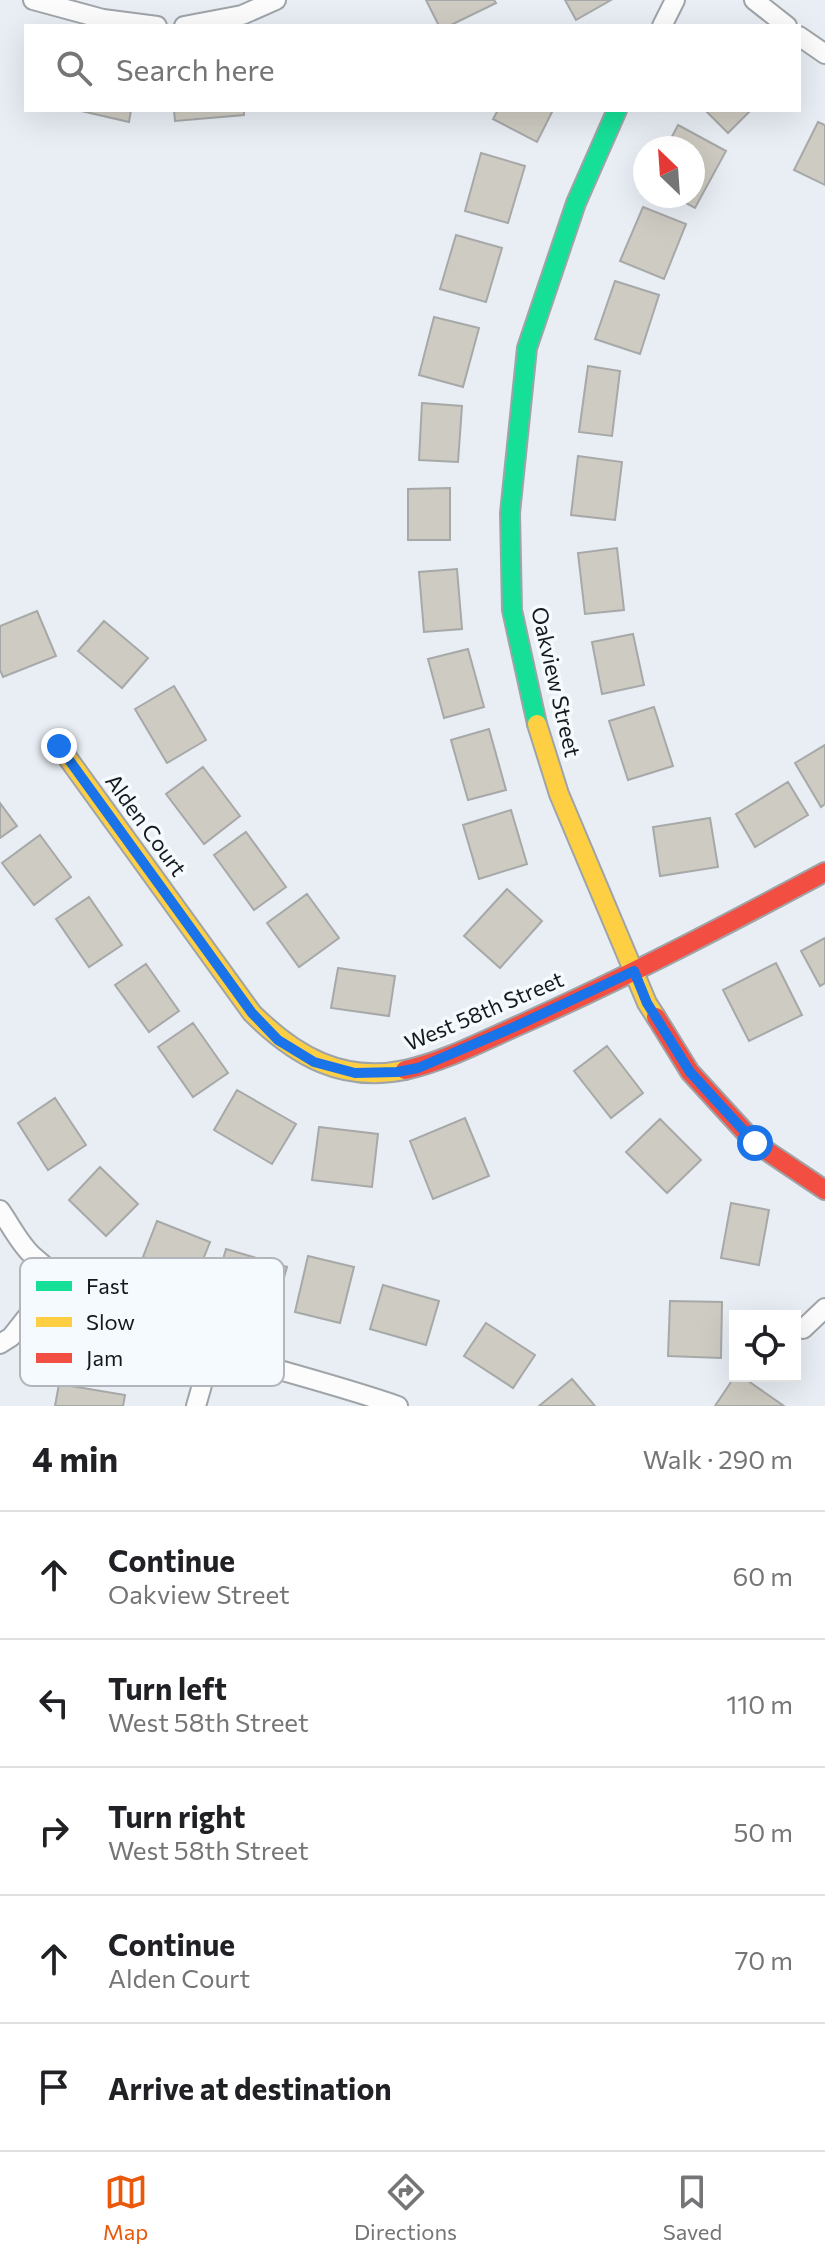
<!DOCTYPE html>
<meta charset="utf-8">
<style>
:root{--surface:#fff;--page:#f6f6f6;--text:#202124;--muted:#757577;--line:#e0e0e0;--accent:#ea580c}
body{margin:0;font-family:Commissioner,sans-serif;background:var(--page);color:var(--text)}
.controls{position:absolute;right:24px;bottom:24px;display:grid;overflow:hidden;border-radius:0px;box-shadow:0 8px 32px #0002}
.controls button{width:72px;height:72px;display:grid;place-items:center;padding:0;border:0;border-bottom:2px solid var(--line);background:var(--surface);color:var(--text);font:40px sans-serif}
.compass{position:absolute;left:633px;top:136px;width:72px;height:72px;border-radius:50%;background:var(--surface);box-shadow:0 8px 32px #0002;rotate:335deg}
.stop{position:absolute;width:24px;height:24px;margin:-18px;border:6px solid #1a73e8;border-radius:50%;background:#fff}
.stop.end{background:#1a73e8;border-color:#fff;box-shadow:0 2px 8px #0008}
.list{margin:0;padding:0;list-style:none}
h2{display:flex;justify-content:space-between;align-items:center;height:104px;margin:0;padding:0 32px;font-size:34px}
h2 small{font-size:26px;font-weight:400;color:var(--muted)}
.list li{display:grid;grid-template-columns:52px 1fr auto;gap:24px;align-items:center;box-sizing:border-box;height:128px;padding:0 32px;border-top:2px solid var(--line)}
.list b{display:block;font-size:30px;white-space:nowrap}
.list p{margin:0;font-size:26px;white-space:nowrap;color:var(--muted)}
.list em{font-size:26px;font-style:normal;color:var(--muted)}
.icon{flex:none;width:44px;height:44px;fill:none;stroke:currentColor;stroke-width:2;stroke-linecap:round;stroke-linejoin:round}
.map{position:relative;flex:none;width:825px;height:1406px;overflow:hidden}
.search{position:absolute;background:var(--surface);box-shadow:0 8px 32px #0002;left:24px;right:24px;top:24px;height:88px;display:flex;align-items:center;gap:20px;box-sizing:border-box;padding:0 28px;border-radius:0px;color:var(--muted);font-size:30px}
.sheet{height:744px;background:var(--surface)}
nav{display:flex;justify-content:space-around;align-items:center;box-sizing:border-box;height:112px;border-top:2px solid var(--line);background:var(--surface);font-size:22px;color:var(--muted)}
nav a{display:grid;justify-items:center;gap:4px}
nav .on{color:var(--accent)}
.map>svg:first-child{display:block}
.building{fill:#cecbc2;stroke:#a7a8a8;stroke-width:2}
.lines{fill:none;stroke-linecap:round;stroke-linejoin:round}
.street-casing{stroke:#9fa4a8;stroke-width:22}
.fast-casing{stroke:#9fa4a8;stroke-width:22}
.slow-casing{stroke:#9fa4a8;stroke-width:22}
.jam-casing{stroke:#9fa4a8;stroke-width:22}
.street{stroke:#fcfcfd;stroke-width:18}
.fast{stroke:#16e098;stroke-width:18}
.slow{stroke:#ffcf43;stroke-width:18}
.jam{stroke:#f24e42;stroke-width:18}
.route{stroke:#1a73e8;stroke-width:10}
.labels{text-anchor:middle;stroke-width:7;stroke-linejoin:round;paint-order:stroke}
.street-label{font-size:22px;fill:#15191e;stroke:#f5faff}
.key{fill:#f5faff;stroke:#b2b6bc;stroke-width:2}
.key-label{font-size:22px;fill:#15191e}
</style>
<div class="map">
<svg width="825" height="1406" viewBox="0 0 825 1406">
<rect width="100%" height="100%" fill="#e8eef4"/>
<path class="building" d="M426,0H494L496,3L449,26H439Z
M565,0H611L576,20Z
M77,110H131L129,122Z
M174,110H244V115L175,121Z
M498,110H553L537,142L493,119Z
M705,110H751L728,133Z
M818,122L825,125V185L794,170Z
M678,125L726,151L695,208L673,196H693V148H666Z
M481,153L525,166L508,223L465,211Z
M643,207L686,224L664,279L620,261Z
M456,235L502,248L486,302L440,289Z
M615,281L659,295L640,354L595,339Z
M434,317L479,328L463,387L419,375Z
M588,366L620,371L612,436L579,432Z
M422,403L462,406L458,462L419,460Z
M578,456L622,462L615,520L571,515Z
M450,488V540H408V489Z
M617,548L624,610L585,614L578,553Z
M457,569L462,629L424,632L419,572Z
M37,611L56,656L3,677L0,670V626Z
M104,621L148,658L122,688L78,651Z
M633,634L644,685L602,694L592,642Z
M468,649L484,707L444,718L428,659Z
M174,686L206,740L167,763L135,709Z
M654,707L673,766L628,780L609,721Z
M489,729L506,790L468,800L451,740Z
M825,745V804L821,807L795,763Z
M203,767L240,816L204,844L166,794Z
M788,782L808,815L755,847L736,814Z
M0,803L17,826L0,838Z
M511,810L527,864L479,879L463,825Z
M710,818L718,867L660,876L653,827Z
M246,832L286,887L254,910L214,855Z
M40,835L71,877L34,905L2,863Z
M507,889L542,921L500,968L464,936Z
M307,894L339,938L299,967L267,923Z
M89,897L122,945L89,967L56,919Z
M825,938V983L820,986L801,951Z
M776,963L802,1015L749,1041L723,990Z
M146,964L179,1011L149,1032L115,985Z
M338,968L395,976L389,1016L331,1008Z
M193,1023L228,1073L193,1097L158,1047Z
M607,1046L643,1093L611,1118L574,1071Z
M237,1090L296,1124L272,1164L214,1130Z
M55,1098L86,1145L48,1170L18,1123Z
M465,1118L489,1176L433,1199L410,1141Z
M660,1119L701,1160L667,1193L626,1152Z
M319,1127L378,1134L372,1187L312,1180Z
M100,1167L138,1204L106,1236L69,1200Z
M731,1203L769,1210L759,1265L721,1258Z
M157,1221L210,1242L196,1277L143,1257Z
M226,1249L287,1267L276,1305L215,1287Z
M308,1256L354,1267L340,1323L295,1312Z
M383,1285L439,1301L426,1345L370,1329Z
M670,1301L722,1302L721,1358L668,1356Z
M486,1323L535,1355L513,1388L464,1356Z
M735,1376H741L784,1406H715Z
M572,1379L595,1406H539Z
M59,1384L125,1395L123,1406H55Z"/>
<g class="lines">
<g class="street-casing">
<path id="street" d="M33,0L103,19L157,26
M754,0L787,26
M184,26L242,15L276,0
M662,26L675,0
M799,36L825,54
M0,1210C10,1224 19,1243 32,1255C128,1343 279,1364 398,1406
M803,1329L825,1308
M0,1344L11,1337L60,1275
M196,1406L212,1350"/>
</g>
<g class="fast-casing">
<path id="fast" d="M537,724L512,610L510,513L527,348L576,203L617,110"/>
</g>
<g class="slow-casing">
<path id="slow" d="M537,724L559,794L647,1003L656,1017
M59,746L252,1013C295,1056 342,1083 405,1070"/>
</g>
<g class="jam-casing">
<path id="jam" d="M656,1017L690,1072L755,1143L825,1190
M405,1070C446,1061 485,1040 524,1023C627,977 726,925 825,872"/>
</g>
<use href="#street" class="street"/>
<use href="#fast" class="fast"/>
<use href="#slow" class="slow"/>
<use href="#jam" class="jam"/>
</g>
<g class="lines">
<path class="route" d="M59,746L252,1013L278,1040L314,1062L355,1073L397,1072L418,1068L514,1027L634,971L647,1003L690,1072L755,1143"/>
</g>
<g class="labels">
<g class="street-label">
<text transform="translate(556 682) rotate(77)" y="8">Oakview Street</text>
<text transform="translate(146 825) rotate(54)" y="8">Alden Court</text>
<text transform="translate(484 1011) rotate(-23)" y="8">West 58th Street</text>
</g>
</g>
<rect x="20" y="1258" width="264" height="128" rx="12" class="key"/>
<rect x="36" y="1281" width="36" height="10" fill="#16e098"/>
<rect x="36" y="1317" width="36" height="10" fill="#ffcf43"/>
<rect x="36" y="1353" width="36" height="10" fill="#f24e42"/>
<g class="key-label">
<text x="86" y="1294">Fast</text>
<text x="86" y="1330">Slow</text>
<text x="86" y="1366">Jam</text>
</g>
</svg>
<div class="controls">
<button><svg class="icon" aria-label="locate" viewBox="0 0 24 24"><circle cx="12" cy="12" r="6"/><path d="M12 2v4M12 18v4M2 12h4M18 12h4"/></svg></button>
</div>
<svg class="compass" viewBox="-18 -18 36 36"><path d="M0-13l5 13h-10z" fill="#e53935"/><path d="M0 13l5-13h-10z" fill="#757577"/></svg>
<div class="stop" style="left:755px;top:1143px"></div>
<div class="stop end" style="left:59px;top:746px"></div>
<div class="search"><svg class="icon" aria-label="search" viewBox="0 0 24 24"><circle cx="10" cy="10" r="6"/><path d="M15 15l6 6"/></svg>Search here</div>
</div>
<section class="sheet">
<h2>4 min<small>Walk · 290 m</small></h2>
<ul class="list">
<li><svg class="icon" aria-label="ahead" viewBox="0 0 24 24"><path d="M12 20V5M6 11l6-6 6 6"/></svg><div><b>Continue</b><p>Oakview Street</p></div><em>60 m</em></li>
<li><svg class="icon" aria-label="left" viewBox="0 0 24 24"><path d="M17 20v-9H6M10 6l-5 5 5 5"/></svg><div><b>Turn left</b><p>West 58th Street</p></div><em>110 m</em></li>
<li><svg class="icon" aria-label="right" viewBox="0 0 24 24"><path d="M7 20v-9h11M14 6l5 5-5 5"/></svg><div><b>Turn right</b><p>West 58th Street</p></div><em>50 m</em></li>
<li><svg class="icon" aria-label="ahead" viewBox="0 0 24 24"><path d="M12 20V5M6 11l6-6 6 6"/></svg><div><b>Continue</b><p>Alden Court</p></div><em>70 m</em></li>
<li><svg class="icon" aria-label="arrive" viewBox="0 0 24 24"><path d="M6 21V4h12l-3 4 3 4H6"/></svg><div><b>Arrive at destination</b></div></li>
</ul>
</section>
<nav>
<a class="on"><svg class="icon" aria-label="map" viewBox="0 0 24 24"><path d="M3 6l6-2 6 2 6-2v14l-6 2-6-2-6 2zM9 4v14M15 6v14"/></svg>Map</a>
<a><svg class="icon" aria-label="directions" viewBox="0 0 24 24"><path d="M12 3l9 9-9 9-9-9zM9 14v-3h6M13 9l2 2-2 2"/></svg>Directions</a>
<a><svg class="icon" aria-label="saved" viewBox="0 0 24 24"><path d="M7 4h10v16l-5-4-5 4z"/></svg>Saved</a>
</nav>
